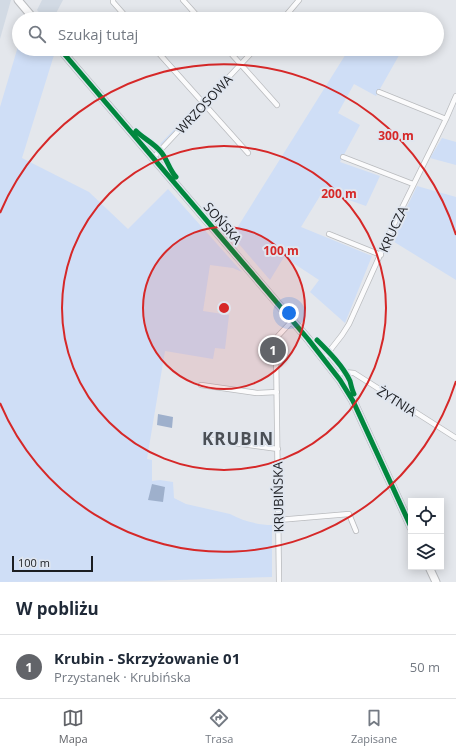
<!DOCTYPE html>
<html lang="pl">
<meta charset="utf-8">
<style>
:root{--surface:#fff;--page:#f6f6f7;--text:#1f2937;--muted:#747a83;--line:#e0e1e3;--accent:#626469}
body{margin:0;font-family:"Open Sans",sans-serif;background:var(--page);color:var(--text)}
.controls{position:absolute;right:12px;bottom:12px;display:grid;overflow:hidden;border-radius:0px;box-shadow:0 2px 10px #0003}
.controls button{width:36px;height:36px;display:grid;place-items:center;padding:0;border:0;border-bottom:1px solid var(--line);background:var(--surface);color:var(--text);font:20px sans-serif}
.scale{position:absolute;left:12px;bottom:10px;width:81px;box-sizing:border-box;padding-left:4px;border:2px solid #1c1e22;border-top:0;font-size:11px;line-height:14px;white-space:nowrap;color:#1c1e22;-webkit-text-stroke:3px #e0e6ef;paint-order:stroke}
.you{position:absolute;left:289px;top:313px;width:14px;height:14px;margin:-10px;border:3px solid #fff;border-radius:50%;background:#1a73e8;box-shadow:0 0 0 6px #1a73e833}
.badge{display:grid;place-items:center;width:26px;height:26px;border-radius:50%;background:var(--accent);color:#fff;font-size:13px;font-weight:700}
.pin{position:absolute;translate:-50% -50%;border:2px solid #fff;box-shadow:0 1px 4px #0006}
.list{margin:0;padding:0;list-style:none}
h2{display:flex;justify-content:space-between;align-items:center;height:52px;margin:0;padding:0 16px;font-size:17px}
h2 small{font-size:13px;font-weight:400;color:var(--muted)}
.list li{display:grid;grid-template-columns:26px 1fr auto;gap:12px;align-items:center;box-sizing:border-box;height:64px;padding:0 16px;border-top:1px solid var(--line)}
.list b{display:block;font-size:15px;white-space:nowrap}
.list p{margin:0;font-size:13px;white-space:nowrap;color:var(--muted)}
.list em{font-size:13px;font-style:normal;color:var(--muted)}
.icon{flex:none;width:22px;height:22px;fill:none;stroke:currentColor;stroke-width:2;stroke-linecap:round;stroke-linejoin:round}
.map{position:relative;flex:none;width:456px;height:582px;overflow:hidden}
.search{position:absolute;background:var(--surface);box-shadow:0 2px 10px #0003;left:12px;right:12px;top:12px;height:44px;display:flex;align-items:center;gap:10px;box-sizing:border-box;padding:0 14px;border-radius:22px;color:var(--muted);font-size:15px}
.sheet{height:116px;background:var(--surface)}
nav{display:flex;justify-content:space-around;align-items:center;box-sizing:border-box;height:56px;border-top:1px solid var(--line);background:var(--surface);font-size:11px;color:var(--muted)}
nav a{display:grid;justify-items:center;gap:2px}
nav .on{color:var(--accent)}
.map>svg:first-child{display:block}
.built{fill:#d2dae4}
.green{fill:#cfdef6}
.water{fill:#9eb0cc}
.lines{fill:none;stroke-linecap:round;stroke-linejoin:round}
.street-casing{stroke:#b9bbbe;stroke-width:6}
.secondary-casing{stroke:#b9bbbe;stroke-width:9}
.street{stroke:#fbfbfc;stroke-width:4.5}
.secondary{stroke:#fbfbfc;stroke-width:7}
.cycleway-casing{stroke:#e0e6ef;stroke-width:8}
.cycleway{stroke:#00873e;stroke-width:5}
.ring{fill:none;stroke:#d62828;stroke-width:2}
.labels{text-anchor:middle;stroke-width:4;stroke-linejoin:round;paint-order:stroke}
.street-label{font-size:13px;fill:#1c1e22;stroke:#e0e6ef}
.district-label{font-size:17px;font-weight:bold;letter-spacing:1px;fill:#4a4f56;stroke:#e0e6ef}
.centre{fill:#d62828;stroke:#e0e6ef;stroke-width:2}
.ring-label{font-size:12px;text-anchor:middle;font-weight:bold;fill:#d62828;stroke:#e0e6ef;stroke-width:4;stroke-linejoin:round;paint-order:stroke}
</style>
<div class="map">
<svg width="456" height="582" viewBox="0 0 456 582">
<rect width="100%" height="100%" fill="#e4e7ec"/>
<path class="built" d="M0,0H11L0,39Z
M42,0H63L53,19H45L37,10Z"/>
<path class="green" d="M19,43V49H49L54,55L22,158L89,192L128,229L168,189L242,272L233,268L210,265L203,311L229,315L225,349L215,348L213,359L165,351L147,459L152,460V481L160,480L173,482L174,498L186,504L230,514C243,521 258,525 272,525V577L146,581L0,582V107Z
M349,49H400L402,50L376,96L354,84L338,113L360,125L340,162L380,176L366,206L323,191L301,227L372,256L345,323L310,292L319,280L284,257L270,280L232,236Z
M195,108L196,109L161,145L160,144Z
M442,138L456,142V165L430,158Z
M417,186L456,197V280L391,240Z"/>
<path class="water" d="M158,414L173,417L172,428L157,425Z
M152,484L165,487L163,502L148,500Z"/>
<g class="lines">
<g class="street-casing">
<path id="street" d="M113,0V2L128,19
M183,0L200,19
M283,19L299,0
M155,49L248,153
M227,49L277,105
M379,92L446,119
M343,157L413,184
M153,158L255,49
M329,234L381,255
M324,358L342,335L349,324L394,224L446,119L456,96
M336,375L344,372L354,373L456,438
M201,385L257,393L277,392
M205,439L278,449
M278,520L349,514L356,531
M279,582L276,346L278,336L292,321"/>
</g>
<g class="secondary-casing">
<path id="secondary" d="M18,0L34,19
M60,49L308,339L340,380L353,401L411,527
M429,567L436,582"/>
</g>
<use href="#street" class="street"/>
<use href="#secondary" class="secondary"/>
<g class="cycleway-casing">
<path id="cycleway" d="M60,49L308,339L340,380L353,401L411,527
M136,131C144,139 154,143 161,152C167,159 169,169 176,177
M317,340C329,352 343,366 350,381C351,385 352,390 354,394"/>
</g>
<use href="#cycleway" class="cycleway"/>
</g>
<circle cx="224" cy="308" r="81" fill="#d62828" fill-opacity=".12"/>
<g class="ring">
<circle cx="224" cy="308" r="81"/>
<circle cx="224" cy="308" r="162"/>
<path d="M456 381A243 243 0 0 1 0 403M0 213A243 243 0 0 1 456 235"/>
</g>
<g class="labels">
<g class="street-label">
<text transform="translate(204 104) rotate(-47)" y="5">WRZOSOWA</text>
<text transform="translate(223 223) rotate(49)" y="5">SOŃSKA</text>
<text transform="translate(393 229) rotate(-65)" y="5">KRUCZA</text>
<text transform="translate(397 401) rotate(32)" y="5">ŻYTNIA</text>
<text transform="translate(278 497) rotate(-91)" y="5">KRUBIŃSKA</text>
</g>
<g class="district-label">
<text x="238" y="445">KRUBIN</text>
</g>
</g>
<circle cx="224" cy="308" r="6" class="centre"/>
<g class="ring-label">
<text x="396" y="140">300 m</text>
<text x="339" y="198">200 m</text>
<text x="281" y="255">100 m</text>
</g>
</svg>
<div class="controls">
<button><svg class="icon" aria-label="locate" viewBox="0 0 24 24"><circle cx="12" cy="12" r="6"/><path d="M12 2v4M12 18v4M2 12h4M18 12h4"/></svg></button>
<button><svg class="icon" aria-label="layers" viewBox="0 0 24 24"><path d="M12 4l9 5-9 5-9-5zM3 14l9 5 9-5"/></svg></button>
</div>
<div class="scale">100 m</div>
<div class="you"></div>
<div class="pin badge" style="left:273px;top:350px">1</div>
<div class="search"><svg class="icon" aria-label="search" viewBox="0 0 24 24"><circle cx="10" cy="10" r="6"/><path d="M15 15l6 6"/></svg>Szukaj tutaj</div>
</div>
<section class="sheet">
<h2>W pobliżu<small></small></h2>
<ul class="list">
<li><span class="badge">1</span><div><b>Krubin - Skrzyżowanie 01</b><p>Przystanek · Krubińska</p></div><em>50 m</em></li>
</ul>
</section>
<nav>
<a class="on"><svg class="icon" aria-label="map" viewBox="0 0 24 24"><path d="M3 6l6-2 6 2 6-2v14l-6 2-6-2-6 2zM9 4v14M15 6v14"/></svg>Mapa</a>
<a><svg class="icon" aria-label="directions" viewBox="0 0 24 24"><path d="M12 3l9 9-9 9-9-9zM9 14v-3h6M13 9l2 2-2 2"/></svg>Trasa</a>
<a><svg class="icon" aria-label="saved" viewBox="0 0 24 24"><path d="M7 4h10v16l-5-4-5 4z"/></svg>Zapisane</a>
</nav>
